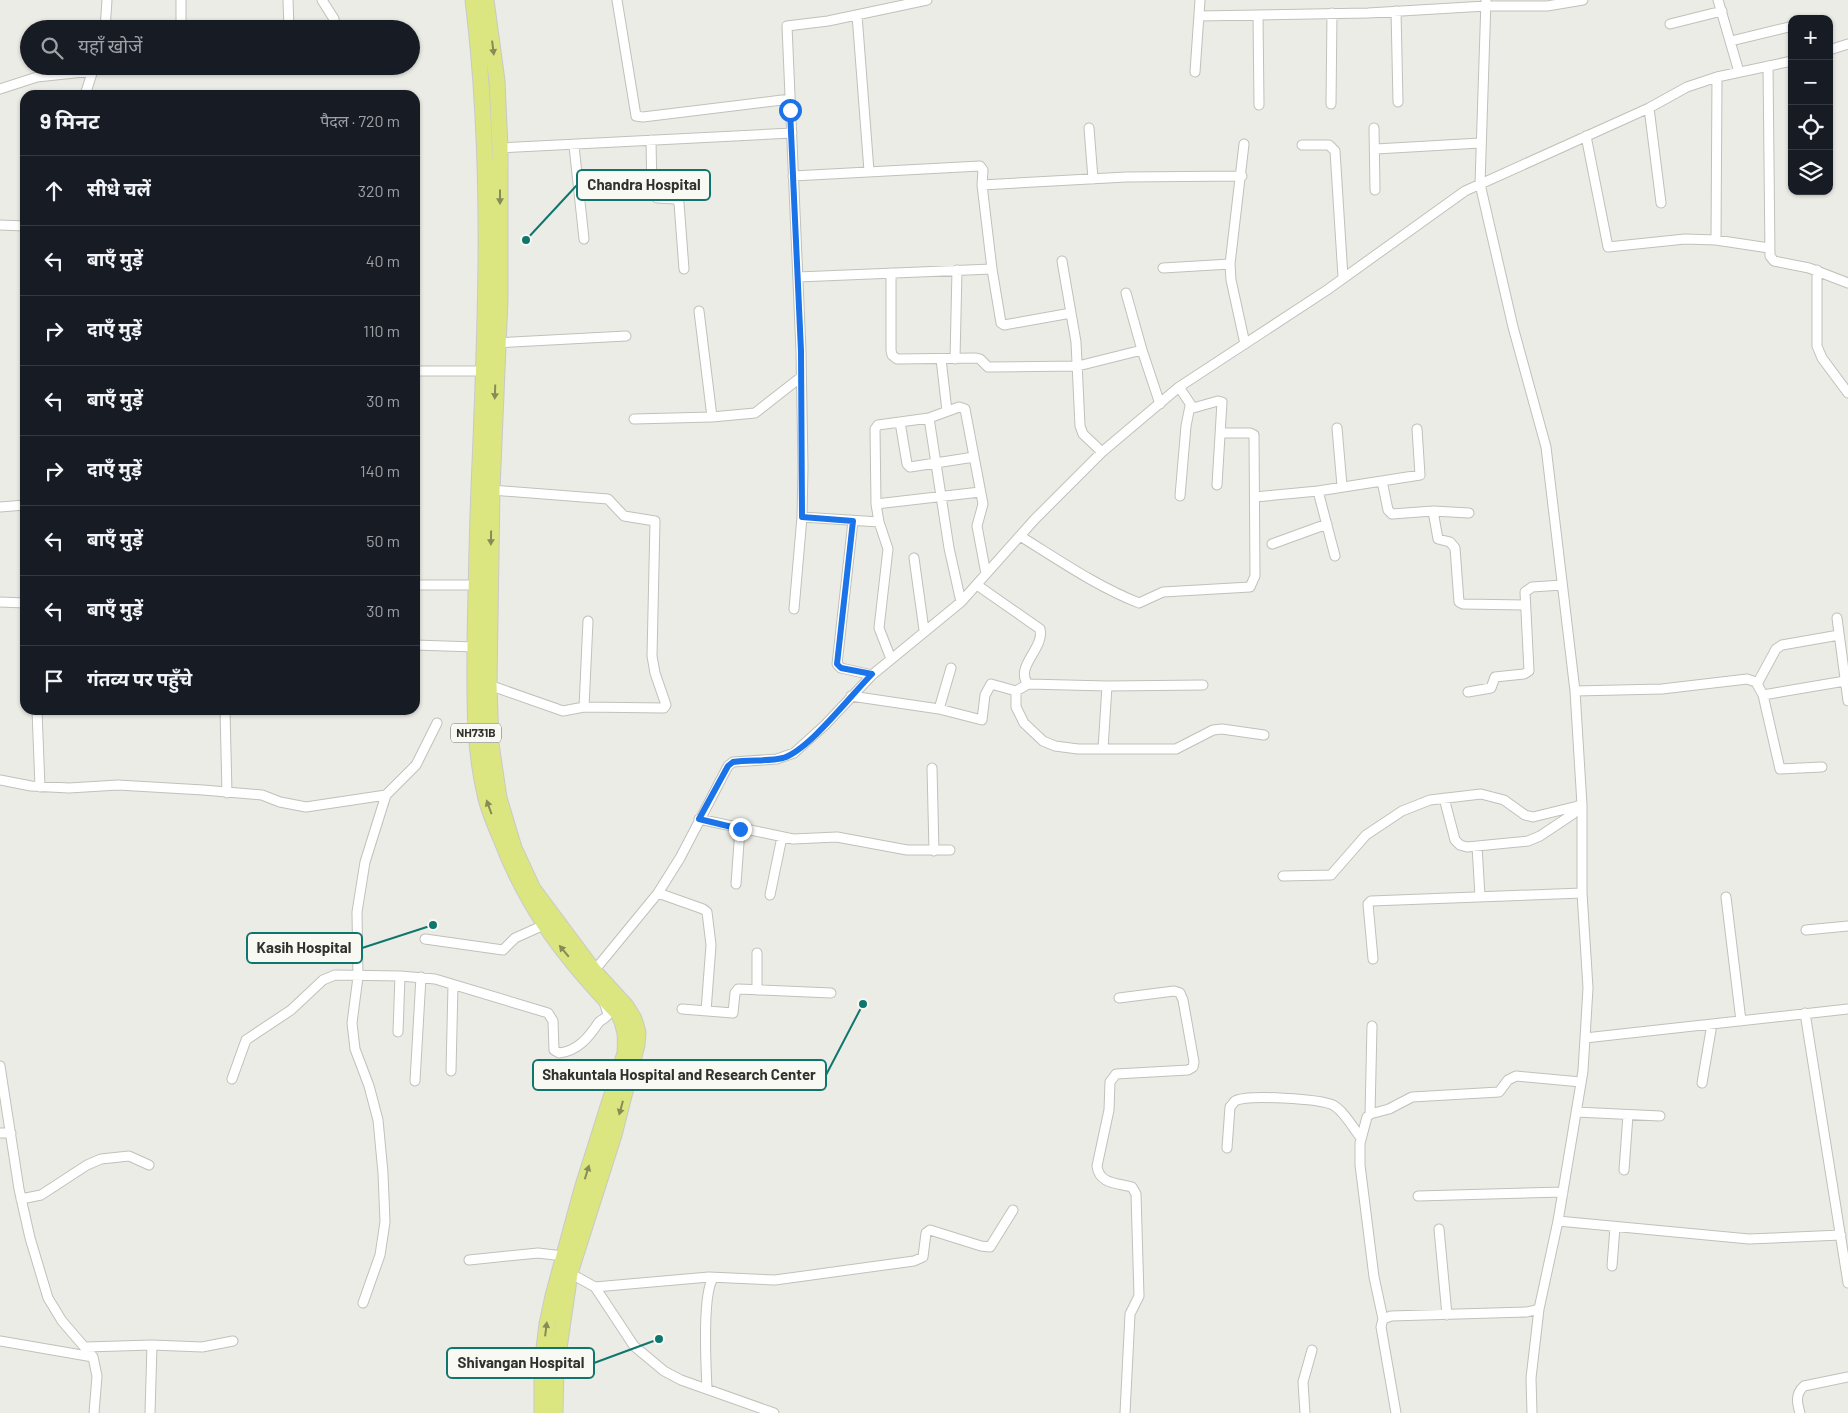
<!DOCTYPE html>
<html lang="hi">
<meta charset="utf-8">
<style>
:root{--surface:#171b24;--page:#242831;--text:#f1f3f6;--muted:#9ea1a6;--line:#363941}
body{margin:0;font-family:Barlow,"Noto Sans Devanagari",sans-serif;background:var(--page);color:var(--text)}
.controls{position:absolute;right:15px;top:15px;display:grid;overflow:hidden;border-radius:10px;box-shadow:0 1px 4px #0004}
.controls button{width:45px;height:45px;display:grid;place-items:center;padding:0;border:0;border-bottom:1px solid var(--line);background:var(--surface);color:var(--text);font:25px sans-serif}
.stop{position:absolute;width:15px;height:15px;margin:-11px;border:4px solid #1a73e8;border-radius:50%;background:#fff}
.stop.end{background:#1a73e8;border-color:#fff;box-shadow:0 1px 5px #0008}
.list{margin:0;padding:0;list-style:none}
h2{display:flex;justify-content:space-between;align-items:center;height:65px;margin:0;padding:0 20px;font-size:21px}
h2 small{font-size:16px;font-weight:400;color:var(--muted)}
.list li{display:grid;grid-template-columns:32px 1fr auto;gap:15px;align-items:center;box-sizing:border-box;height:70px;padding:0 20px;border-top:1px solid var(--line)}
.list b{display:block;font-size:19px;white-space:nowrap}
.list em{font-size:16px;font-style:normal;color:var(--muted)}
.icon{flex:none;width:28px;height:28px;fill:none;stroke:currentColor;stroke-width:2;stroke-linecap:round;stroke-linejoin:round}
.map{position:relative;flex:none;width:1848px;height:1413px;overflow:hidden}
.search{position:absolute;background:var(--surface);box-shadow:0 1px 4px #0004;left:20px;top:20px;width:400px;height:55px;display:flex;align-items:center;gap:12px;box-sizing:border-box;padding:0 18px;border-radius:28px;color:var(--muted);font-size:19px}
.panel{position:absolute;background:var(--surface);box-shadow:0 1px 4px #0004;left:20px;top:90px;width:400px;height:625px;border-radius:15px}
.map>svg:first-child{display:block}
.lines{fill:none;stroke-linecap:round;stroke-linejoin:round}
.minor-casing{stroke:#c0c1ba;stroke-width:11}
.trunk-casing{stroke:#c9c9c9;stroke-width:17}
.minor{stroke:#fff;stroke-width:9}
.trunk{stroke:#dce680;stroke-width:15}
.oneway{fill:#868c57}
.route{stroke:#1a73e8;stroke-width:6}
.labels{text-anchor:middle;stroke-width:5;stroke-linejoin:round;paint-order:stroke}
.shield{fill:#f8f9f2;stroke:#6d6d69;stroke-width:1}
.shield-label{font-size:12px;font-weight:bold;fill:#31312e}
.leader{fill:none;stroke:#0f766e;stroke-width:2}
.callout-dot{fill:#0f766e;stroke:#f8f9f2;stroke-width:2}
.callout{fill:#f8f9f2;stroke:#0f766e;stroke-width:2}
.callout-label{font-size:15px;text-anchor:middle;font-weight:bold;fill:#31312e}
</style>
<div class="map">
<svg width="1848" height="1413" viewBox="0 0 1848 1413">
<rect width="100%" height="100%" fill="#ebece5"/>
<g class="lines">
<g class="minor-casing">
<path id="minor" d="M181,0V29
M288,0L289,29
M322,0L334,19V29
M617,0L636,116L643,117L790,99
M1718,0L1739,72
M1396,11L1398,102
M857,15L869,171
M1258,15L1259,105
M1199,16L1368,13L1486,6H1547L1583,0
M1670,24L1722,11
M105,29L107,0
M1731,41L1789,27
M1829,50L1848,44
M1768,66L1770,256L1774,261L1809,268L1848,283
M1195,72L1200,0
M0,89L37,77L93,71
M85,95L94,67
M1331,104L1332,13
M1649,108L1661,203
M1089,128L1093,179
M1374,128L1375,190
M1586,136L1608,247L1685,239L1716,240L1769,248
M651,140L652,194L657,198L676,199L679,203L684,269
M1244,144L1230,264L1231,280L1245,344
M1302,145H1329L1335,151L1343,277
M574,146L584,239
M500,148L792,133
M1376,149L1480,143
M793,176L980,166L983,170L982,185L992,269L1001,323L1004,325L1071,313
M982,185L1126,177L1242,176
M0,225L25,226
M1716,240L1717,77
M1062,261L1076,342L1080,426L1083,434L1102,452
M1163,268L1230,264
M1817,270V346L1822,358L1848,393
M891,273V350L892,355L897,359L976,358L980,359L988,367L1078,366L1142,350L1160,404
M798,277L992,269
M1126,293L1142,350
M699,311L712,417
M496,343L626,336
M941,359L947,411
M955,359L957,270
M415,371H484
M1179,387L1193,408L1218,401L1222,402L1217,485
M929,418L949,548L961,602
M634,419L712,417L755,413L801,377
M900,422L907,464L910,467L974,457
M1337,428L1342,486
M1382,481L1388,510L1392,514L1433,511L1469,513
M492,490L608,499L624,516L655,521L652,656L655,673L666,705L664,708L584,707
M1318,491L1335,556
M1180,496L1186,426L1190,406
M1255,497L1318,491L1420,475L1417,429
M876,504L980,492
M0,507L25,505
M1433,511L1438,539L1450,542L1455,548L1459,602L1463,604L1524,605
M802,517L879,522
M853,521L837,664L841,668L872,675
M1020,536C1059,560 1096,586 1139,603L1163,592L1250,587L1255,576L1254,435L1250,433H1221
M1272,544L1327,524
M914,558L924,630
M415,585H475
M977,585L1040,629C1045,648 1014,667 1028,684L1107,686L1203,685
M0,602L25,603
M794,609L802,517L803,468L801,351L787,26L828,21L927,0
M1837,618L1848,701
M415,645L475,647
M891,659L879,628L888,549L879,522L876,504L875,429L878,425L929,418L959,407L965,409L983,504L977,526L986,574
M1757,684L1776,649L1782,645L1839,635
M489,685L563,711L584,707L588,621
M1016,691V707L1024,723L1043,741L1055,746L1078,749H1176L1213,730L1222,729L1264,735
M1575,691L1662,689L1747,679L1756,682L1763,695L1845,681
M1468,692L1491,688L1495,677L1524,674L1529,671L1525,592L1532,587L1562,585
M1763,695L1780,769L1822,767
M851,696L939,709L982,720L985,695L991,684L1016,691L1028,684
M939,709L951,668
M37,710L40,787
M225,710L227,793
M1103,749L1107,686
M932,768L934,851
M0,780L31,786L69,788L118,785L203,790L262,795L280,802L306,807L386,795L416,765L437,723
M1444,798L1455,840L1460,845L1467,847L1528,841L1540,836L1573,814L1577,806
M699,819L793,839L837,837L907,850H950
M1477,846L1480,896
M1283,876L1331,875L1366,835L1402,811L1430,800L1481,794L1504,800L1525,815L1533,817L1582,805
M736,884L740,829
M658,893L703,909L707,912L711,945L706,1011
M770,895L782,837
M1726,897L1741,1021
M1806,930L1848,926
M425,939L503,950L515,938L544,925
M757,953V990
M1373,959L1368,904L1371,901L1582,893
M594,971L658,893L680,858L728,766L733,762L777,759L794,753L825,725L872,675L961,602L1035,519L1102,452L1179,387L1327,290L1465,191L1649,108L1687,87L1717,77L1792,61
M1119,998L1174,991L1180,993L1183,1000L1194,1062L1193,1067L1188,1070L1116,1074L1110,1082L1109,1110L1097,1166C1099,1184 1117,1183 1132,1187L1136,1194L1139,1296L1130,1314L1125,1413
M682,1009L733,1013L735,993L738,989L831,993
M1805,1013L1848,1283
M398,1032L400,976
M1585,1038L1848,1009
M0,1066L19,1189L30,1238L48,1298L62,1321L93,1357
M451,1071L453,985
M232,1079L246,1040L291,1010L323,980L335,975L400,976L435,979L548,1013L553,1021L554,1050L559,1053C578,1051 589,1037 599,1022C602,1019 606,1019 608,1014L604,1002
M415,1081L421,977
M1702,1083L1712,1024
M1576,1112L1660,1116
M1370,1114L1372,1026
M0,1133H11
M1227,1148L1230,1107C1232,1105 1233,1103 1235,1101C1247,1094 1320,1099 1333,1105C1344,1111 1353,1128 1361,1138
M1624,1170L1628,1115
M1418,1196L1563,1192
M21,1199L41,1195L87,1165L101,1159L129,1156L149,1165
M1558,1221L1749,1239L1841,1235
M1439,1229L1447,1315
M469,1260L538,1253L563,1256
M1612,1266L1615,1227
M568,1272L595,1287L634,1346L664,1371L681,1380L774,1413
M595,1287L709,1277L775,1280L914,1261L923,1257L926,1233L930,1230L981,1246L990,1247L1013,1210
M363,1303L380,1255L385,1222L383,1173L378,1120L369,1086L355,1049L352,1023L358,977L357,912L365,862L386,795
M1383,1319L1374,1277L1360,1165V1143L1367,1117L1370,1114L1389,1109L1412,1097L1499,1092L1508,1080L1516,1076L1581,1082
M0,1341L93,1357L97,1376L94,1413
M86,1347L152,1345L202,1347L233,1341
M707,1389C706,1366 702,1295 713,1278
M150,1413L152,1345
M1305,1413L1303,1382L1312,1350
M1396,1413L1381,1327L1383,1319L1391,1316L1527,1312L1539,1309L1558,1221L1583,1071L1588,988L1582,893V805L1575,691L1546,447L1513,327L1480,184L1486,0
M1532,1413L1531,1378L1539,1309
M1800,1413C1797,1403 1795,1394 1804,1386L1848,1377"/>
</g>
<g class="trunk-casing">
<path id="trunk" d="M473,0C493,162 486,325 479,487C477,539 476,590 475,641C475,692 473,744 485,794C488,809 495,825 501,839C528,910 566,959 618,1013C626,1027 626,1038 625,1053L582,1189L553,1296L547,1324L542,1365V1413
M486,0L497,81L500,148V299L492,490L489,685L491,744L499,798L514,848L533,889L594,971L626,1006L634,1019L638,1032L637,1045L614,1135L570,1273L556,1369L555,1413"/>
</g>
<use href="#minor" class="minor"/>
<use href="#trunk" class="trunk"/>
</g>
<defs><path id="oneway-solid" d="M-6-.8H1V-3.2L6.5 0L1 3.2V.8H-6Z" transform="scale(1.25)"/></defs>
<g class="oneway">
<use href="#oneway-solid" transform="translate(493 48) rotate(83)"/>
<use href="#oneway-solid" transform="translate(500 197) rotate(90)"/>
<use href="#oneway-solid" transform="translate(495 392) rotate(92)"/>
<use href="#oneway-solid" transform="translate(491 538) rotate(91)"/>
<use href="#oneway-solid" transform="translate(489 807) rotate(-110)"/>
<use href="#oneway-solid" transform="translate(564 951) rotate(-130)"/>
<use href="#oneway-solid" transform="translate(621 1108) rotate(105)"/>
<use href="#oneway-solid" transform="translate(587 1172) rotate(-73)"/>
<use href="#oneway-solid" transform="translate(546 1329) rotate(-83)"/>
</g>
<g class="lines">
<path class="route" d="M740,829L699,819L728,766L733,762C749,759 767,762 783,758C809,750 851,695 872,674L841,668L837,664L853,521L802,517L801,351L790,110"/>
</g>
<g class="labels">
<rect class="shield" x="451" y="723.5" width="50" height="19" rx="4"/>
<g class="shield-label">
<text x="476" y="737">NH731B</text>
</g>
</g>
<path class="leader" d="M526 240L577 185M433 925L362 948M863 1004L826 1075M659 1339L594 1363"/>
<g class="callout-dot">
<circle cx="526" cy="240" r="5"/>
<circle cx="433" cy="925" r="5"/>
<circle cx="863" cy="1004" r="5"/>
<circle cx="659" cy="1339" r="5"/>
</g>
<g class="callout">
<rect x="577" y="170" width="133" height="30" rx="5"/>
<rect x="247" y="933" width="115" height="30" rx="5"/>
<rect x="533" y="1060" width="293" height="30" rx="5"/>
<rect x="447" y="1348" width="147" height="30" rx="5"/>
</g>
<g class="callout-label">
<text x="644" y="190">Chandra Hospital</text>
<text x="304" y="953">Kasih Hospital</text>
<text x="679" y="1080">Shakuntala Hospital and Research Center</text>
<text x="521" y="1368">Shivangan Hospital</text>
</g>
</svg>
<div class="controls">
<button>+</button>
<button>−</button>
<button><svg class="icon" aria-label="locate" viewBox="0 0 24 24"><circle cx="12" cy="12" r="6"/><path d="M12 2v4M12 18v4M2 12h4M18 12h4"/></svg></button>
<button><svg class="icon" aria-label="layers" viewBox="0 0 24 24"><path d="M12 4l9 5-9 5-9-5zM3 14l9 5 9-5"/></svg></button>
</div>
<div class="stop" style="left:790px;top:110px"></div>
<div class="stop end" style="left:740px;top:829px"></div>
<div class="search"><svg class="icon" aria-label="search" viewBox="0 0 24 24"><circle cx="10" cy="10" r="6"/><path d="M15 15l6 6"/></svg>यहाँ खोजें</div>
<section class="panel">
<h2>9 मिनट<small>पैदल · 720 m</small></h2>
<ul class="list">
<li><svg class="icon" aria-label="ahead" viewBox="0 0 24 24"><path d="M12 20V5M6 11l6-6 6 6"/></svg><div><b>सीधे चलें</b></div><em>320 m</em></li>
<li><svg class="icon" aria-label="left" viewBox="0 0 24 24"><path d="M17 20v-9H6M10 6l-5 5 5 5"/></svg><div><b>बाएँ मुड़ें</b></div><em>40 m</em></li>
<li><svg class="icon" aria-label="right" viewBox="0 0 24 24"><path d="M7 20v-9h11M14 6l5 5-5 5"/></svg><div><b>दाएँ मुड़ें</b></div><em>110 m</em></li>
<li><svg class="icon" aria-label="left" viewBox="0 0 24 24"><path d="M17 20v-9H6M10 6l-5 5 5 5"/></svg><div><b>बाएँ मुड़ें</b></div><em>30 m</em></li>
<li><svg class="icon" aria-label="right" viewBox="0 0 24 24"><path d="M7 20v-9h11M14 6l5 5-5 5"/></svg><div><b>दाएँ मुड़ें</b></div><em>140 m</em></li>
<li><svg class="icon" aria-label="left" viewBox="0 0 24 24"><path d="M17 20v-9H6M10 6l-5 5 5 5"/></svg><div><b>बाएँ मुड़ें</b></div><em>50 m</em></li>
<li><svg class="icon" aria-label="left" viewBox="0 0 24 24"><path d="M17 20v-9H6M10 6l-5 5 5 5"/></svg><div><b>बाएँ मुड़ें</b></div><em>30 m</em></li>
<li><svg class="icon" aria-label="arrive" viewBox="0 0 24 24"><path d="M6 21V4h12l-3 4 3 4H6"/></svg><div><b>गंतव्य पर पहुँचे</b></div></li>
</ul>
</section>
</div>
